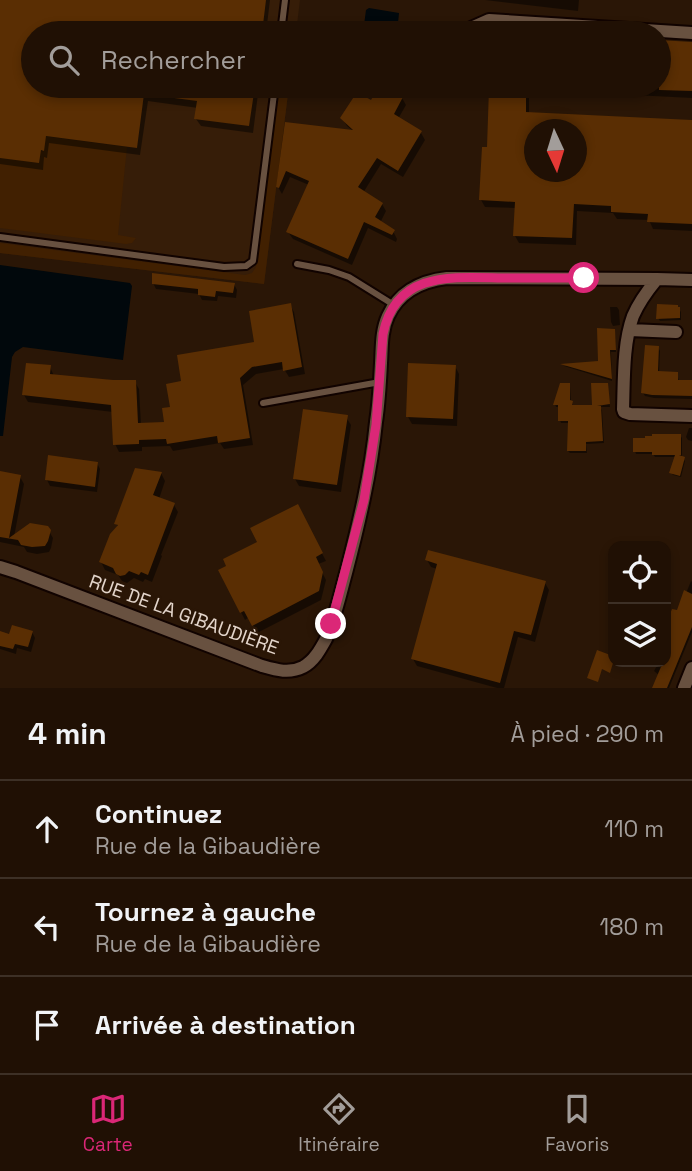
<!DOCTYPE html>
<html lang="fr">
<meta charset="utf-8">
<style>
:root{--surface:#201004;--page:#28190e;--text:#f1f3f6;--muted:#a29d9a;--line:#3d3026;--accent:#db2777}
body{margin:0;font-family:"Space Grotesk",sans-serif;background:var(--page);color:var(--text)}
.controls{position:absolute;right:21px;bottom:21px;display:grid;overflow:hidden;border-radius:14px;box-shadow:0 4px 10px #0003}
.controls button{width:63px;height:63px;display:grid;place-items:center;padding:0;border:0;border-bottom:2px solid var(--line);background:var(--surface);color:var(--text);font:35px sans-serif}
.compass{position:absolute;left:524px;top:119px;width:63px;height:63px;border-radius:50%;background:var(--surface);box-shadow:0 4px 10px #0003;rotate:176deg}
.stop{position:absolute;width:21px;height:21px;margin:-16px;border:5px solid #db2777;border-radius:50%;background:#fff}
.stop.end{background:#db2777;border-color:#fff;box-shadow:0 2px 7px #0008}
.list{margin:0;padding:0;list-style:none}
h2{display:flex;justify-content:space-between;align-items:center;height:91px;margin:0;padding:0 28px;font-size:30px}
h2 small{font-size:23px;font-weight:400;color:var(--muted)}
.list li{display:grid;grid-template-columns:46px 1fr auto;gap:21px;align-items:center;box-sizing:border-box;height:98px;padding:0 28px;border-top:2px solid var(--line)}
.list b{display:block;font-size:26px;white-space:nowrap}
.list p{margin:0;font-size:23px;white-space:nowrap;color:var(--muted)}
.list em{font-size:23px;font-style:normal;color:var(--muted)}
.icon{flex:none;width:38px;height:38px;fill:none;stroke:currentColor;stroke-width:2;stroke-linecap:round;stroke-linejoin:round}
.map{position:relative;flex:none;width:692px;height:688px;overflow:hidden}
.search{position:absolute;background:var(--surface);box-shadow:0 4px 10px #0003;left:21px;right:21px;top:21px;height:77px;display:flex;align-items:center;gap:18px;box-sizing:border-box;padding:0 24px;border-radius:38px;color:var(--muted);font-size:26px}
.sheet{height:385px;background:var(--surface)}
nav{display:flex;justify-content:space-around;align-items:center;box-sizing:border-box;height:98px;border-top:2px solid var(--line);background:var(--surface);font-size:19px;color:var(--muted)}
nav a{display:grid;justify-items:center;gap:4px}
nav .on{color:var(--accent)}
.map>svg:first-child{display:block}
.built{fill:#361d08}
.green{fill:#412001}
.water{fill:#01080c}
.shadow{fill:#0007;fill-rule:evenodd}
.building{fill:#5a2e03;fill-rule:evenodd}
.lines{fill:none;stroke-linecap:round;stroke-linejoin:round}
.lane-casing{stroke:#110300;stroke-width:10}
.street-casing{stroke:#110300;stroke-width:16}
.lane{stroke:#685140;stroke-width:6}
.street{stroke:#685140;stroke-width:12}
.route{stroke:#db2777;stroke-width:9}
.labels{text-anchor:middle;stroke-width:5;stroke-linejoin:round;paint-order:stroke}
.street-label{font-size:19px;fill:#e3d5cb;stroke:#2a1606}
</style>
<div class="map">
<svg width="692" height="688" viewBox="0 0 692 688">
<rect width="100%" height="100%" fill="#2a1606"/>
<path class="built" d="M0,0H300L296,33H33V86H289L264,284L0,253Z"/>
<path class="green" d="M279,86H289L264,284L0,253V243L245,275L252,273L256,267Z
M43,136L127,147L118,235L136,238L132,243L126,244L0,228V158L43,151Z"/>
<path class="water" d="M369,8L399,13L397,33H363L366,10Z
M0,265L130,283L132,286L123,360L23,347L15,352L12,357L3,436H0Z"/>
<path class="shadow" d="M0,0H270L266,33H33V86H259L253,133L201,126L196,119L198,108L148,101L140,155L49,143L47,158L44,157L43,170L0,164Z
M485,0H579L578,11Z
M659,41L692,43V98L594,93L590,86H659Z
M381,86H410L402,98L406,105L398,119L421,133L425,140L403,177L381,164L363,193L382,204L386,211L380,223L393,231L397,239L396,242L368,228L352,265L293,239L288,232L309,185L290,177L282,194L278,187L286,124L353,131L347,126L342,118L371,102Z
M525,91L529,98V114L692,122V231L653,229L649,220L617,219L613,213L577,211L576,245L519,243L515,236L516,208L485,207L481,200L489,149ZM534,130H576V172H534Z
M153,283L234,284L237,290L236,298L218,296L217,301L202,300L199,294L156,289Z
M290,305L294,312L305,374L289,377L284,369L256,374L243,385L253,445L224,449L220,443L173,451L170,446L142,447V451L119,452L115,444L113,412L28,402L24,395L50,367L54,376L135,382L139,389L141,425L166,424L183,383L256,344Z
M610,307H617L619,310L620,325L613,326L611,322Z
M679,309L681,312V320L660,321L658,318Z
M614,331L615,334L616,352H611L612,381L564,366L600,362Z
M658,347L660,351L659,373L677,374L679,381L692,382V399L654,398L645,396L643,393Z
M455,366L459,374L457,426L412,424L408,417Z
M607,385L610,407H600L602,410L604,443L586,444L587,453H570L568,451L569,423H561L560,420V407H556L555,404L570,387L571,402L573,406L594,407Z
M346,417L351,425L341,492L299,486L295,479Z
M689,428H692V441L688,440L686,437Z
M680,435L682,438V458L685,461L681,477L673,475L671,472L676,457H655L653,454H636L635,451Z
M97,463L100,469L97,492L50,486L47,480Z
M0,473L20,477L24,484L14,537L47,528L53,538L51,548L49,552L37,554L27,552L24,547L0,542Z
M161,473L165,481L159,499L174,505L178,512L161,555L162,556L152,582L145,579L143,582L134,578L127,583L122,581L118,575L105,570L101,562L118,527L116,523Z
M301,513L326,561L318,564L326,580L321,600L257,633L249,617L245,620L220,571Z
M427,560L545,583L549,590L535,642L518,637L504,688H497L417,666L413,659L437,569L431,567Z
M691,581L692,582V632L669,688H654L659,675L654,671L659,662H666V641L672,623L670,619L678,613Z
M32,632L35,638L31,652L17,648L16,654L0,649V633L11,636Z"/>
<path class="building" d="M0,0H266L262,33H33V86H255L249,126L194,119L197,101L144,94L137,148L46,136L44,151L41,150L39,163L0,158Z
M659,40L692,42V91L659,90Z
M379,86H402L398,93L403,97L394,114L422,131L398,171L377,158L358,187L383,203L375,217L395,230L392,235L364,222L348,259L286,232L309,181L286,171L279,188L276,187L285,122L353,130L340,118L357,92L371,100Z
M489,88L526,89V112L692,120V224L647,222L648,214L611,212V206L574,204L572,238L513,236L515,202L479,200L482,147H487ZM535,130H577V172H535Z
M152,273L235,283L233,293L216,291L215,297L198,295V289L152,284Z
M291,303L302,367L283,371L282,362L252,367L240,378L250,438L218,443L217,436L167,444L166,439L139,440V444L113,445L111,405L22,395L26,363L51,365L50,374L113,380H136L138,423L164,422L162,408L170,407L166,384L181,381L177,355L254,342L249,311Z
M657,304L678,305V307H680V318L656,319Z
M597,328L615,329L616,350H610L612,379L560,364L598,361Z
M645,345L659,346L658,371L678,372V380H692V396L652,395L641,393Z
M408,363L456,365L453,419L406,417Z
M560,383H570V400L573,401L572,405H592L591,383H608L610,404L597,406H601L603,441L586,442V451H567L568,421H558V405H553Z
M303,409L348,415L337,485L293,479Z
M652,434H681V455H679L685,457L680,476L669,473L675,455H652V452H633V438H645V436H652Z
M48,455L98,462L95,487L45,480Z
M135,468L162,472L153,495L175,503L148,575L141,572L139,575L129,571L125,575L120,576L116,574L113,568L99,562L110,534L118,525L114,524Z
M0,471L21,475L9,538L30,523L48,526L51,530L48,541L45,546L32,547L21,545L18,540L0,537Z
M298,504L323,553L316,557L323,572L319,591L252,626L244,611L240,613L218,570L226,566L223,559L257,542L250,528Z
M428,550L546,581L531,635L514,631L500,683L411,659L437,564L425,560Z
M684,590L692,594V627L667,688H652L663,662H666V636L671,621L668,619L672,609L677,610Z
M12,625L33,631L28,647L15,644L13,649L0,646V631L9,634Z
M597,650L613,656V663L610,673L602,669L598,682L587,678Z"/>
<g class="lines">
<g class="lane-casing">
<path id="lane" d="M281,33L285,0
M0,237L224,267L246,266L253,261L275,86
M297,264L329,270L349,277L394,305
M263,403L380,382"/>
</g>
<g class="street-casing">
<path id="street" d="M471,28L489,20L692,33
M657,279C648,290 639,302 633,316C623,343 624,380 623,409L624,412L630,414L692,416
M630,330L676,332
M0,567L16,572L262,666C276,670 289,674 303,667C314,661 320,650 326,639C335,618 340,595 346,573C359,523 371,473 376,422C379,402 380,383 381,363C382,348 381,331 388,316C399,292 421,281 447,278L657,279L692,280
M684,688L692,668"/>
</g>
<use href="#lane" class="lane"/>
<use href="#street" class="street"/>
</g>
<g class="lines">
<path class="route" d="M331,624L364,500L376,425L383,334C396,271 452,277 502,278C530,278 557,278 584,278"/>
</g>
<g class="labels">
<g class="street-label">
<text transform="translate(184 614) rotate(20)" y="7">RUE DE LA GIBAUDIÈRE</text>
</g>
</g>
</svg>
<div class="controls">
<button><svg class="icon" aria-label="locate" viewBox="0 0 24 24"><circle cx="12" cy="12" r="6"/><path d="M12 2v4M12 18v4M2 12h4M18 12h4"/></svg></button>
<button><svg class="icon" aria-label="layers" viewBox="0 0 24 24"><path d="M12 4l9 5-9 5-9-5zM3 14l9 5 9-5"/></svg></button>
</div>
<svg class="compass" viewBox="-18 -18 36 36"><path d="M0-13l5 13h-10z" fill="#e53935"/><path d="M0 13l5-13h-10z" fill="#a29d9a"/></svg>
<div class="stop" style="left:584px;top:278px"></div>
<div class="stop end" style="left:331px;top:624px"></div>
<div class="search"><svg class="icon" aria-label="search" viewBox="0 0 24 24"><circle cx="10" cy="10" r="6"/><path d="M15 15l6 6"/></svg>Rechercher</div>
</div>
<section class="sheet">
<h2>4 min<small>À pied · 290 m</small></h2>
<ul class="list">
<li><svg class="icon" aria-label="ahead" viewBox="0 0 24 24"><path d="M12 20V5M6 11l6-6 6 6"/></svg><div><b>Continuez</b><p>Rue de la Gibaudière</p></div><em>110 m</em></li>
<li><svg class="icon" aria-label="left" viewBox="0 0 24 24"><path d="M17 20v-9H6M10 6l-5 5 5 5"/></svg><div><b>Tournez à gauche</b><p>Rue de la Gibaudière</p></div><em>180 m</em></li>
<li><svg class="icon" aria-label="arrive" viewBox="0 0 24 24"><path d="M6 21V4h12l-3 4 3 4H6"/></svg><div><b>Arrivée à destination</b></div></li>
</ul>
</section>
<nav>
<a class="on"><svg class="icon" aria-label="map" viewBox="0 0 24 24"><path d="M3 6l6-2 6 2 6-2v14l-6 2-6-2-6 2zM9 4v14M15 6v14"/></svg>Carte</a>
<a><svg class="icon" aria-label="directions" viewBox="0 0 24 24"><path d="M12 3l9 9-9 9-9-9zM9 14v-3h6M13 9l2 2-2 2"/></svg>Itinéraire</a>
<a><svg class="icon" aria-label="saved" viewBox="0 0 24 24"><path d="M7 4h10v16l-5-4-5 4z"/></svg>Favoris</a>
</nav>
